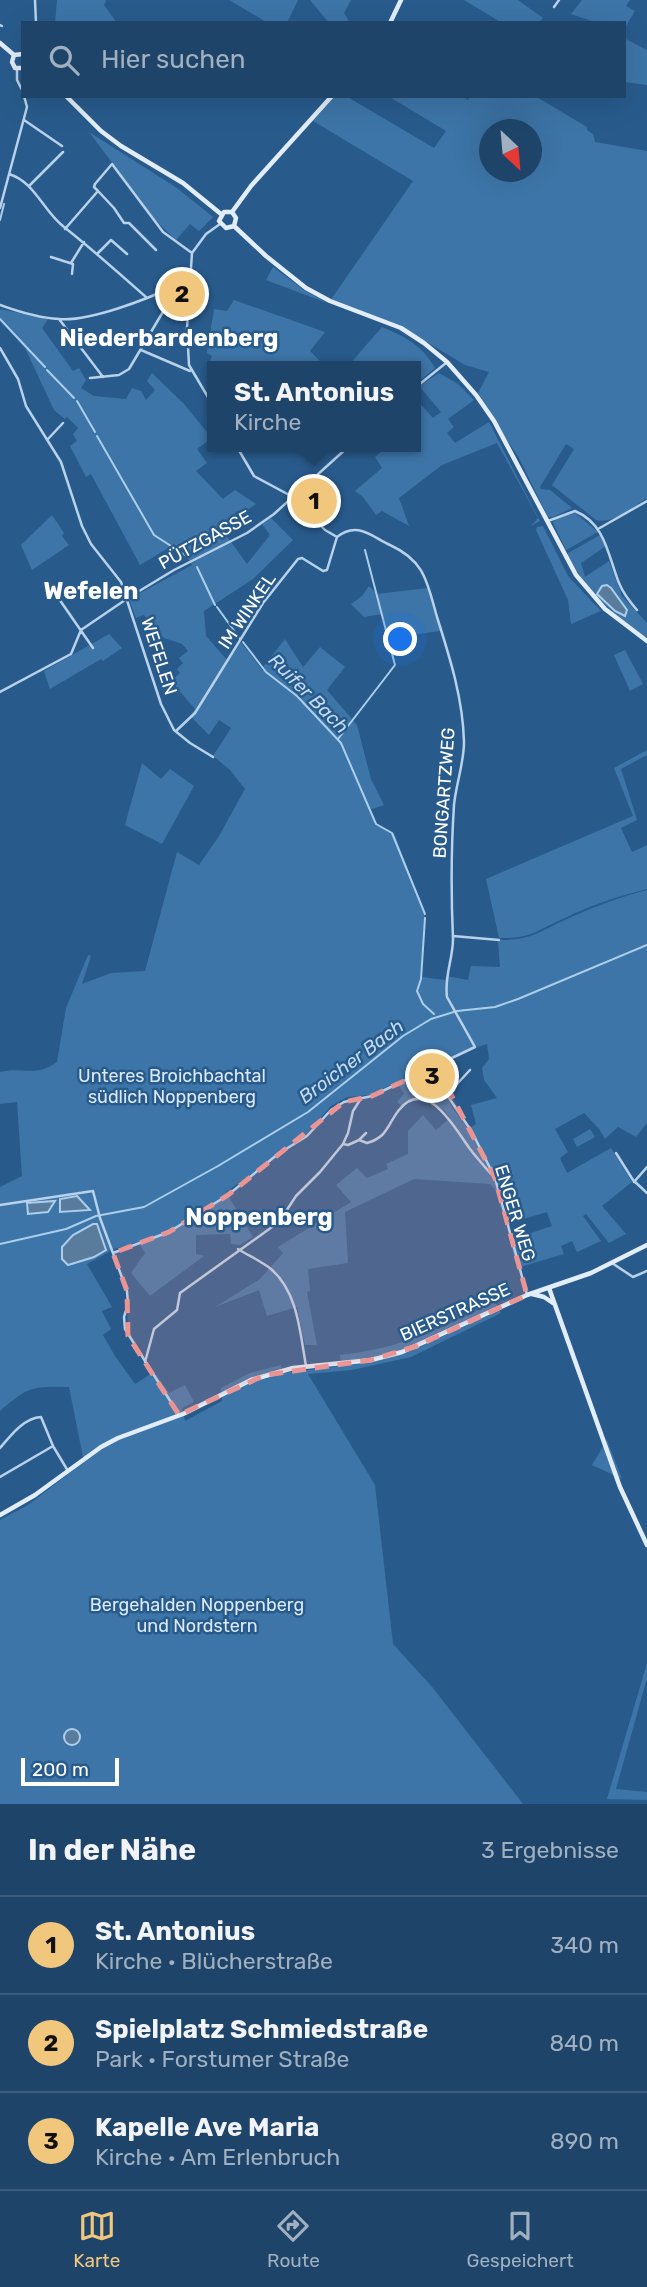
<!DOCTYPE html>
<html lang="de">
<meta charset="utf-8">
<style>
:root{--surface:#1e4469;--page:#264b6f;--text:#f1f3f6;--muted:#a1b0c0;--line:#3c5c7d;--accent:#f1c77e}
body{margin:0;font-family:Rubik,sans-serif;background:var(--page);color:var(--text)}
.compass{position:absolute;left:479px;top:119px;width:63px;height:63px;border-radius:50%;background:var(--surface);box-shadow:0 7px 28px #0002;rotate:154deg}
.scale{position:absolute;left:21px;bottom:18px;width:98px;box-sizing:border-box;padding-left:7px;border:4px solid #fff;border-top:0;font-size:19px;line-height:24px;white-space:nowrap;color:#fff;-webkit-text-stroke:5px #285b8c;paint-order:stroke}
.you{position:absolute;left:401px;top:640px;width:24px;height:24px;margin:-18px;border:5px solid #fff;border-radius:50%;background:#1a73e8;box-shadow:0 0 0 10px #1a73e833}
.badge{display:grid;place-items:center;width:46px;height:46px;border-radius:50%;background:var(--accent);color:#111;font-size:23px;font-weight:700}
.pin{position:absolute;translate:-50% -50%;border:4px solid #fff;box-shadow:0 2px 7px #0006}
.popup{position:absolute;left:207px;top:361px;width:214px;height:91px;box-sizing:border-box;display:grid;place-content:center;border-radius:0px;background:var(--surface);filter:drop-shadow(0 2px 5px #0005);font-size:23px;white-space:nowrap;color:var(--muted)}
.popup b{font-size:26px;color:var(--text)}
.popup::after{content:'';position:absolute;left:50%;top:100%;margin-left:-14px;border:14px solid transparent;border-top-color:var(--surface)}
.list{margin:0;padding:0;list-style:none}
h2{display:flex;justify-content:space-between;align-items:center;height:91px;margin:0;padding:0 28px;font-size:30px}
h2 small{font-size:23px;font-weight:400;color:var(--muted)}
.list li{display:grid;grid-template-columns:46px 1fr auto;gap:21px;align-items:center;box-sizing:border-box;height:98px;padding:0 28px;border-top:2px solid var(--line)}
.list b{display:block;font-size:26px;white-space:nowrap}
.list p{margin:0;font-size:23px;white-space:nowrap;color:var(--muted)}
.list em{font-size:23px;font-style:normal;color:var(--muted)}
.icon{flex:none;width:38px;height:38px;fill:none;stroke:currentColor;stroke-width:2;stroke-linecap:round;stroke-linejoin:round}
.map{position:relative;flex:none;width:647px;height:1804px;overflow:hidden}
.search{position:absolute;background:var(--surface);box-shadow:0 7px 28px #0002;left:21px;right:21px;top:21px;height:77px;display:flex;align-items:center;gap:18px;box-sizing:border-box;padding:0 24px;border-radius:0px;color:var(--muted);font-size:26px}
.sheet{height:385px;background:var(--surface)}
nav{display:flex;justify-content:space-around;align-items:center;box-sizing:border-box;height:98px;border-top:2px solid var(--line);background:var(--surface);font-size:19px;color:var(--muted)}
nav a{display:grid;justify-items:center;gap:4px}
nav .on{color:var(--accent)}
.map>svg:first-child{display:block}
.green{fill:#3d75a8;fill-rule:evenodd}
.water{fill:#597b9c;stroke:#acceea;stroke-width:2}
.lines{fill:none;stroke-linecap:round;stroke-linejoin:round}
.stream{stroke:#acceea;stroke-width:2}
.street{stroke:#b7d2ea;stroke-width:2.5}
.secondary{stroke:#e2edf8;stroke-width:4.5}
.marked{fill:#ea9494;fill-opacity:0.2;stroke:#ea9494;stroke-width:5;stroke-dasharray:14 9;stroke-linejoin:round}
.labels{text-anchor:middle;stroke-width:5;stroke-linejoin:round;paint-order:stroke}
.street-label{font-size:18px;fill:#fff;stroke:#285b8c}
.park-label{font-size:18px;fill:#dbeaf8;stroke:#285b8c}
.water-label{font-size:19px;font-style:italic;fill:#c3dcf1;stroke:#285b8c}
.district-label{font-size:24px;font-weight:bold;fill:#fff;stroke:#285b8c}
</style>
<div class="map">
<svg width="647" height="1804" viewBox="0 0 647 1804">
<rect width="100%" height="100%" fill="#285b8c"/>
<path class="green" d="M57,0H106L104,5L117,23H55Z
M229,0H298L287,23H268Z
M310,0H351L344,13L350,23H329Z
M464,0H518L543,18L539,23H502Z
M582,0H630L626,6L635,11L624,29V23H598L571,14Z
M624,38L647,50V85L624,82Z
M335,96H346L434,148L446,131L388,96H462L468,100L471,96H535L587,127V130L593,134L595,142L647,151V498C634,506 612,525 596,520L552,485L574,449L566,444L540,487L541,489L550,490L572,508L553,517H548L518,456L498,428L478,393L489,372L465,365L402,327L330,301L413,181L313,121ZM490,130H532V172H490Z
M89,132L177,188L213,217L199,231L190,224L176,240L156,221Z
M273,267L304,290L327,303L266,280Z
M181,282L189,284L186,305L170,303Z
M234,300L325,332L310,351L325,366H212V373L208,366L212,356L207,353L214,309L227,311Z
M0,309L48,319L42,328L73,371L79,368L86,380L81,388L94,396L126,399L132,388L141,391L146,400L155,390L147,381L152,373L184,404L212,438L197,449L207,463L196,471L223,499L235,490L256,504L242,514L237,511L220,530L229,539L247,564L270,535L262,524L271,518L293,540L253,579L204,611L206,636L228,661L241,642L263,671V667L285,639L303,667L320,647L345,667L327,690L357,725L371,779L384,805L372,809L368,807L375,825L394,833L425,914L422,977L445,980L446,976L468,980L471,966L500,967L498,940C532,940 536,933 565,920C591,908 619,897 647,890V1123L636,1137L618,1127L605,1139L599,1129L584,1113L555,1129L568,1152L560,1158L567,1173L611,1148L632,1182L602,1206L626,1234L609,1243L586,1214L583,1216L601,1241L577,1252L572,1241L561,1246L564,1254L517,1268L510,1240L552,1226L547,1212L506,1224L495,1189L490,1184L414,1179L345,1212L348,1263L308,1269L310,1291L307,1292L317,1345H305L297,1307L267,1316L259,1290L215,1307L260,1279L283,1253L278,1247L351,1202L336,1185L357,1168L367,1178L388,1169L386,1164L408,1154V1131L423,1115L436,1130L450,1118C441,1103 425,1101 409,1101L403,1107L397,1102L404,1094L397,1082L369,1095L347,1097L331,1106L306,1134L226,1192L253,1237L240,1245L231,1244L230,1234L196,1235V1254L204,1256L150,1296L131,1273L145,1253L138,1242L114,1249L87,1264L112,1307L102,1311L111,1329L103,1335L115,1356L135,1384L154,1372L169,1393L185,1385L194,1402L182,1408L185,1421L222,1401L221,1388L250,1373L281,1365L282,1373L341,1366L340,1355C403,1348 440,1329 495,1302L501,1313L411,1357L352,1370L308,1374L375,1485L393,1644L433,1688L523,1804H0V1520L28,1505L84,1462L69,1387C31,1386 28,1387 0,1411V1187L22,1176L17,1102L0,1104V1072C22,1066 35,1078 57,1062L66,1008L88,955L91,956L82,984L111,973L145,971L177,852L199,865L219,836L245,789L230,770L213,756L231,728L219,720L209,735L190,716L195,709L171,681L180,673L177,669L183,663L179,658L188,651L182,644L164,638L144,615L136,618L129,599L192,565L182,550L170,547L140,565L91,474L86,477L70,446L77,441L73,434L78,428L67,417L65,419L54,410L25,348L0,321ZM487,1044L489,1059L482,1068L484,1080L497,1098L471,1105L476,1124L468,1129L451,1106L441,1080L423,1076L420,1072L475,1046L478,1047Z
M382,327C407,338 421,344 435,368L416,384V366H348Z
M439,373L458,384L474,400L448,419L454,427L447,433L455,443L489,422L540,521L531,526L538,518L497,443L442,465L399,498L409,526L382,511L376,515L363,497L355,491L382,468L375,457L387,447H416V399L433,418L441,412L419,386Z
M575,513L598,532L566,550L553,523L556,519Z
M52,515L64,533L62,536L69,545L32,570L21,545Z
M543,526L568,576L601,611L571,624L568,600L536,530L537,527Z
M600,535L606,546L581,563L585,577L609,561L622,596L647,623V638C614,616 587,591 568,556V553Z
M369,586L377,594L428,588L440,631L389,638L382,614L364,617L351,604L362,596Z
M109,634L122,648L103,661L101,659L50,689L44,671Z
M625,650L643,684L630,691L614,655Z
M647,750V755L621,769L637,820L621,828L632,852L647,845V889C619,896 591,905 565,918C537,930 531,939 499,938L486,879L633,816L614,768Z
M142,763L161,779L170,769L194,786L162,844L125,825Z
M590,1129L595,1137L577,1147L573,1139Z
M607,1440L622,1479L592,1465Z
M647,1663V1678L616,1789L647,1792V1800L607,1799Z"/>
<path class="water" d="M607,585L611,588L627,610L625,616L615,611L597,594L602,586Z
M77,1196L90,1210L60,1212V1199Z
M55,1201L48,1212L28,1214L27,1203Z
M93,1224H97L106,1250L94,1257L68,1265L62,1259V1247L73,1235Z
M64 1737a8 8 0 1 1 16 0a8 8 0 1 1-16 0Z"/>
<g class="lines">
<path class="stream" d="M0,220L4,204
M0,319L45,367
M47,370L74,398
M77,401L95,432
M97,436L154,535L188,557
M197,567L215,605
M217,607L240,639
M243,642L266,672L297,696L341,743L376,824L392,833L425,914
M338,739L395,665L365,550
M425,918L421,979L417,991L423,1004L434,1014
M0,1244L66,1229L96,1216L144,1207L218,1166L308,1112L403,1036L431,1019L457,1011L495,1007L518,999L647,945"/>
<path class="street" d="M35,0L36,23
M554,7L559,0
M0,25L2,26
M17,69V80L23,92
M24,120L62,146
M9,174C35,182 43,211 64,227C92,249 120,274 147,298
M29,186L63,152
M98,191L114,208L124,223H129L156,250
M0,208L27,107L24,96
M65,229L98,191L94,187L95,184L112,164L163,232L192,253
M97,254L111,240L127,254
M51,257L73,264L72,274
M71,263L84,242
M0,305C19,312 38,318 59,319C89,322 147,299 175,286
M59,319L103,377
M0,348L18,379L26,406L61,462L82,526L91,544L121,582L161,704L174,730L190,743L213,757
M141,350L190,371
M90,378L119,375L129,369L167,305L175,286L185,275L191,273
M416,387L446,363
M212,404L189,365L187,328L192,253L206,234L220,224
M48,439L63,423
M237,447L254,476L293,497L325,530L337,537
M548,521L575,511C606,524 608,556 619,583C623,593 630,602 637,610
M598,529L647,501
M57,596L93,648
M0,692L71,654L81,630L131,596L174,570L247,533L274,514L348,447
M176,731L195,713L263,603L298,559L302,558L323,571L327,570L337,537
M453,936L499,940
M436,1066L449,1098L472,1132L495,1178L527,1295
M445,1088L457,1084L470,1070
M359,1140L366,1133
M343,1144L348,1145L359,1140L367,1143C388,1137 387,1125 399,1110C427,1075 456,1130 470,1149C477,1158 484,1166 491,1174
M616,1153L633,1180L647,1193
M634,1182L647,1167
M0,1205L93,1191L100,1218L127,1291L128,1304L124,1317L125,1329L179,1415
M238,1249C249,1256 261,1261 271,1269C298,1292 300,1333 306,1366
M113,1253L169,1232L228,1195L278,1154L307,1136L331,1110L344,1102L372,1096L475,1047L447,997C444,977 453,959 453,939C451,894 451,850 454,805C456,784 464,763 464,742C463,699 450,658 437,617C427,582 425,561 390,545C371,536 357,521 337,537
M612,1263L633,1277L647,1271
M145,1362L154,1329L177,1310L180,1293L279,1222L296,1196L320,1172L343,1144L348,1133L353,1111L360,1100
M0,1448C11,1435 24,1418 41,1417L53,1446L68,1471
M0,1477L53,1446"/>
<path class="secondary" d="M390,23L401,0
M0,43L14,55
M23,54L14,55L12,62L15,68H23
M66,96L101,131L121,146L183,183L221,214
M232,212L251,186L332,96
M232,212H224L219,221L226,228L234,226
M232,212L236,218L234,226
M234,226L266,256L306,288L330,301L401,328L424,343L447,362L476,395L494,421L576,575L605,609L647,641
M549,1288L620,1487L647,1545
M532,1294L544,1297L553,1303
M0,1515L35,1495L101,1447L118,1438L183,1414L251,1380L293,1368L371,1360L402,1352L527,1295L591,1273L647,1245"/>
</g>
<path class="marked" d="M436,1066L495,1178L527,1295L417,1346L371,1360L265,1375L179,1415L128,1336L127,1291L113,1253L169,1232L228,1195L344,1102L372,1096Z"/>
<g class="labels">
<g class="street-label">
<text transform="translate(205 540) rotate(-29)" y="6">PÜTZGASSE</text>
<text transform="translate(247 611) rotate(-56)" y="6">IM WINKEL</text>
<text transform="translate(159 656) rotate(72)" y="6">WEFELEN</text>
<text transform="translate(444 793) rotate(-86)" y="6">BONGARTZWEG</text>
<text transform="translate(515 1213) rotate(73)" y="6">ENGER WEG</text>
<text transform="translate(455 1312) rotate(-24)" y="6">BIERSTRASSE</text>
</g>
<g class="park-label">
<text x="172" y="1082">Unteres Broichbachtal<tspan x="172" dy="21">südlich Noppenberg</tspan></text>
<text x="197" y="1611">Bergehalden Noppenberg<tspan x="197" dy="21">und Nordstern</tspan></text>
</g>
<g class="water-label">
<text transform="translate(309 693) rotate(45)" y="7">Ruifer Bach</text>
<text transform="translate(351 1061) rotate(-37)" y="7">Broicher Bach</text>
</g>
<g class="district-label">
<text x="169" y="346">Niederbardenberg</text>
<text x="91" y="599">Wefelen</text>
<text x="259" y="1225">Noppenberg</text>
</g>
</g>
</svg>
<svg class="compass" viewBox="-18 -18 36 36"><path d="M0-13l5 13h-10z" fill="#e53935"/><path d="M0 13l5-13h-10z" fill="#a1b0c0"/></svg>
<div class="scale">200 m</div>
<div class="you"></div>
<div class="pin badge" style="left:314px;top:501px">1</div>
<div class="popup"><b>St. Antonius</b>Kirche</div>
<div class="pin badge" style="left:182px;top:294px">2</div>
<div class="pin badge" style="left:432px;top:1076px">3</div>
<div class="search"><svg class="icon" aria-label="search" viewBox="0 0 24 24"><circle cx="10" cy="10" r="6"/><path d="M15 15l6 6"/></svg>Hier suchen</div>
</div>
<section class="sheet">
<h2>In der Nähe<small>3 Ergebnisse</small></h2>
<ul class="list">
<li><span class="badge">1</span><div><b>St. Antonius</b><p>Kirche · Blücherstraße</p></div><em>340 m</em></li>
<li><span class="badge">2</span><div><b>Spielplatz Schmiedstraße</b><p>Park · Forstumer Straße</p></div><em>840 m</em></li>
<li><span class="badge">3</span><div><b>Kapelle Ave Maria</b><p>Kirche · Am Erlenbruch</p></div><em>890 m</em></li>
</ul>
</section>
<nav>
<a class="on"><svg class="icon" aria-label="map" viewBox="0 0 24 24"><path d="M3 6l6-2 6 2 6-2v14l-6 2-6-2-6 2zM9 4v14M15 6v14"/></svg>Karte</a>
<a><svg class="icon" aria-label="directions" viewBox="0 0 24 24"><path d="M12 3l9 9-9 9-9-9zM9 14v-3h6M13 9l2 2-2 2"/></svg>Route</a>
<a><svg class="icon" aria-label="saved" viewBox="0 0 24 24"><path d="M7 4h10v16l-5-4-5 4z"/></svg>Gespeichert</a>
</nav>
